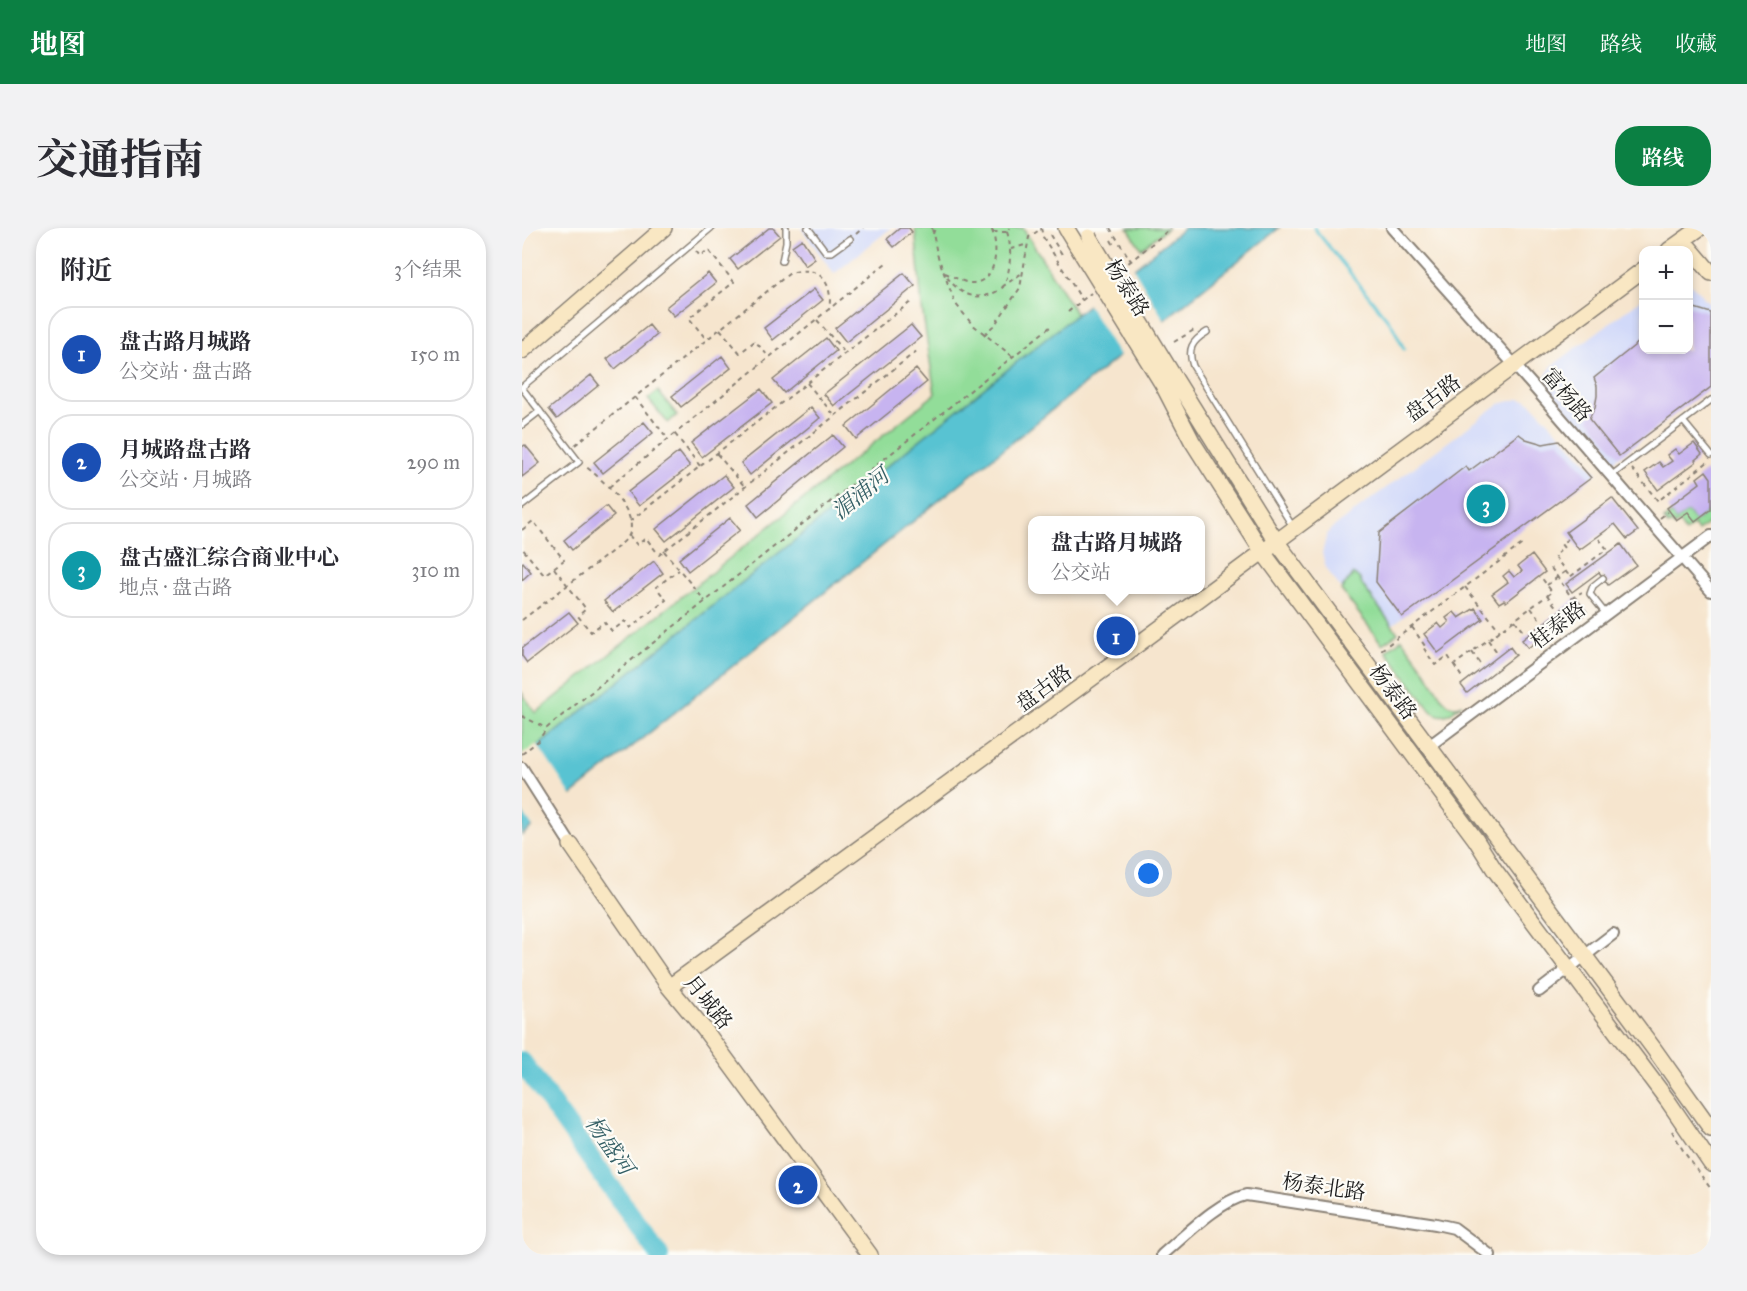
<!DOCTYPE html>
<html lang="zh">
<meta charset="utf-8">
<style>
:root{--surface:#fff;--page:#f2f2f3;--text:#2b2b33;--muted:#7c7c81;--line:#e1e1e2;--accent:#0b8043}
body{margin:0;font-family:"IM FELL Great Primer","Noto Serif SC",serif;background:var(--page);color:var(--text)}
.controls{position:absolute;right:18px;top:18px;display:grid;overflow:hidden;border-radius:12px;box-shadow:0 3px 9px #0003}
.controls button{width:54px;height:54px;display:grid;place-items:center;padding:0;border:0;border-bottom:2px solid var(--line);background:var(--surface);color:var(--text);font:30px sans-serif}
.you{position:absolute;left:627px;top:646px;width:21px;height:21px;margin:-15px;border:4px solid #fff;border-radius:50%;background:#1a73e8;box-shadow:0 0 0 9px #1a73e833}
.badge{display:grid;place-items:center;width:39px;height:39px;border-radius:50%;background:var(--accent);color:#fff;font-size:20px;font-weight:700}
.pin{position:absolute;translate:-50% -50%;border:3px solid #fff;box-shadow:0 2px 6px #0006}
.popup{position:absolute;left:506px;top:288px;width:177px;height:78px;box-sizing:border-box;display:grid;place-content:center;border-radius:12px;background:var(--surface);filter:drop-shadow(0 2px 4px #0005);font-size:20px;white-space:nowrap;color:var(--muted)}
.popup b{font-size:22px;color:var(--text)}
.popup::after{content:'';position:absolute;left:50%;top:100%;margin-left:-12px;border:12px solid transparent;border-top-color:var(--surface)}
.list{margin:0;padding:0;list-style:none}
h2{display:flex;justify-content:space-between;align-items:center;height:78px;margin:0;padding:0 24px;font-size:26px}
h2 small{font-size:20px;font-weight:400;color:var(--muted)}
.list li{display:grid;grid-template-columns:39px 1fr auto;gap:18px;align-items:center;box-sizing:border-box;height:96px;margin:0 12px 12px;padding:0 12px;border:2px solid var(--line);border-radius:24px}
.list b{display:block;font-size:22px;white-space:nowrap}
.list p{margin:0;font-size:20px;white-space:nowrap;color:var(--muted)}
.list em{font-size:20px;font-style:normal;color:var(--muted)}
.map{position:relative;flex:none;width:1189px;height:1027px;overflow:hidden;border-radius:24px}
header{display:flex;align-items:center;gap:36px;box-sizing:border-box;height:84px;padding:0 30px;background:var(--accent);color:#fff}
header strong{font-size:28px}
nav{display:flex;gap:33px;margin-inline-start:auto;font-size:21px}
.intro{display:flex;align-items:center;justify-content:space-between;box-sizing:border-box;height:144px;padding:0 36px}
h1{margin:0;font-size:42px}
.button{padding:15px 27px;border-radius:24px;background:var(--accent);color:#fff;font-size:21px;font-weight:700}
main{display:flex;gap:36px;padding:0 36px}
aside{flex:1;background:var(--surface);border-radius:24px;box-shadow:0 3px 9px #0003}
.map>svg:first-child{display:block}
.built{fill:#d1d9f9}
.green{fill:#92dd99;stroke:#577c5a;stroke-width:1.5}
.water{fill:#58c3d2;stroke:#3a7077;stroke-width:1.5}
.pier{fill:#f6e5ce}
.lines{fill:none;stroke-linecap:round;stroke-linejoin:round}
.stream{stroke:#58c3d2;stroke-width:3}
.river{stroke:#58c3d2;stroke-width:20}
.building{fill:#c7b4f0}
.lane-casing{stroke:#898075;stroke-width:8}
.street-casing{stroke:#898075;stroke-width:14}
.secondary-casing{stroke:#898075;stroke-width:18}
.path{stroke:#898075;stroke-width:2;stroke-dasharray:4.5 4.5;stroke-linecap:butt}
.lane{stroke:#fff;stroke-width:5}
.street{stroke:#fff;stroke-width:10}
.secondary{stroke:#f9e7c3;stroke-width:15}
.secondary-bridge-casing{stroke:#898075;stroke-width:18;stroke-linecap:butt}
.secondary-bridge{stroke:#f9e7c3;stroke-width:15}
.labels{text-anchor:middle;stroke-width:4.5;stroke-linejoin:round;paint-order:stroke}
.street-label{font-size:21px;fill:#1c1c1c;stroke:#fdfcf7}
.water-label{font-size:22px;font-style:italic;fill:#345f65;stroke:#fdfcf7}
</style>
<header>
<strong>地图</strong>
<nav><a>地图</a><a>路线</a><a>收藏</a></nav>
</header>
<div class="intro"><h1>交通指南</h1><a class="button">路线</a></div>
<main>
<aside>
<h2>附近<small>3个结果</small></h2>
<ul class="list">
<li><span class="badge" style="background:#1a4fb4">1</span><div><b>盘古路月城路</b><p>公交站 · 盘古路</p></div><em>150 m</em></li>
<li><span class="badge" style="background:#1a4fb4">2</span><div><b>月城路盘古路</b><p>公交站 · 月城路</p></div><em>290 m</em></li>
<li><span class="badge" style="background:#0f9aa8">3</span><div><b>盘古盛汇综合商业中心</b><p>地点 · 盘古路</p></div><em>310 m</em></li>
</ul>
</aside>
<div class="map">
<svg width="1189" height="1027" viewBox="0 0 1189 1027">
<rect width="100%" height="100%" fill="#fdfcf7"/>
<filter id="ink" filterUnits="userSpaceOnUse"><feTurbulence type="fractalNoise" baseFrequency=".0167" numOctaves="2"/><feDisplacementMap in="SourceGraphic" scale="12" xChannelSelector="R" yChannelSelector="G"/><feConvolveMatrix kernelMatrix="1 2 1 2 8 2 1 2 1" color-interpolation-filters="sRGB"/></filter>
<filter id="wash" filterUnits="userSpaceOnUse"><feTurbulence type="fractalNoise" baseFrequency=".008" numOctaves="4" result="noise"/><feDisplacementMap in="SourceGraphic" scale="24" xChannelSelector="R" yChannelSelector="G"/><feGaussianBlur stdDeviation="1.35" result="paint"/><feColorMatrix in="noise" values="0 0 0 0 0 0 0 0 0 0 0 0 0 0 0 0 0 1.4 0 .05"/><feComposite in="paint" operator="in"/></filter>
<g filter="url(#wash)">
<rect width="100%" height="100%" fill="#f6e5ce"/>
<path class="built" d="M279,0H369L312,46Z
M1167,54L1189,77V159L1088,236L1025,163L1021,153L1023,148L1030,138L1121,70L1122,122H1166Z
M996,171L1005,172L1010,176L1075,245L854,409L804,340L800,325L805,306L809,301L977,176Z"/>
<path class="green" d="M393,0H501L555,87L0,531V465L14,485L413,166L400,80Z
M606,0H645L619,21Z
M136,163L155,187L146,195L126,171Z
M1189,281V293L1176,303L1172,297L1163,304L1157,295L1152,298L1150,295L1146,297L1142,292L1149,286L1154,292L1166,284L1173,293Z
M831,346L837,350L841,358L876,405L860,416L819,362Z
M880,411L902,441L920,470L926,476L933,479L940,476C929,485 922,493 909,483L864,423Z"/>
<path class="water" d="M662,0H757L0,607V531Z"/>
<path class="pier" d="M610,38L644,95L623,112L589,55Z
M586,57L621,114L599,131L565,75Z
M15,516L51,570L12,601L0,583V527Z"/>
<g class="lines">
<path class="stream" d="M792,0L870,97L882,121"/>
<path class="river" d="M0,834L137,1027"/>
</g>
<g id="blocks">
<path class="building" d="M247,0H251L258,8L216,41L208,31Z
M378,0H387L390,4L372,19L365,11Z
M280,11L293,31L283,38L270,18Z
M186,45L194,55L152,88L144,79Z
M382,45L393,58L324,114L313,100Z
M292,61L301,72L251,112L242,100Z
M1166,78L1189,85V159L1097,228L1067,191L1073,179L1075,168V158L1072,150L1122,110V122H1166Z
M127,97L135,107L93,141L85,131Z
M389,97L399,109L312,178L302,166Z
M304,110L314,123L262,165L251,152Z
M200,128L209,140L159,179L150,168Z
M394,141L405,154L334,211L324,198Z
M69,147L77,157L35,191L27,181Z
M239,161L250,175L180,229L169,215Z
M289,179L298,190L228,247L219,235Z
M122,194L131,205L81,245L72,234Z
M997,206L1004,211L1021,216L1037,213L1069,250L880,389L854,354L857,305L944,238L947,243Z
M311,207L321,219L236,289L226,276Z
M1172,215L1180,226L1173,232L1174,234L1136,262L1123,244L1137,234L1141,239L1150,233L1145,227L1153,221L1157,226Z
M3,217L18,235L0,249V219Z
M157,224L168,238L117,278L106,264Z
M1184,243L1189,250V281L1173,293L1166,284L1154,292L1145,280L1178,255L1175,250Z
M202,247L212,259L144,313L134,301Z
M1090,270L1116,303L1105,311L1093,296L1057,322L1044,304Z
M84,278L92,288L50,322L42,312Z
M208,290L218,302L166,343L157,331Z
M1099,316L1114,337L1086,357L1077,344L1050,364L1044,356Z
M1010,327L1023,344L984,374L982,372L977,375L970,366L986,354L981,348L987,343L992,349L1000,343L996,338Z
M132,333L141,345L91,384L82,373Z
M1,334L9,344L0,352V335Z
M1054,370L1065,384L1059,389L1054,383L1006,420L1000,412Z
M953,380L961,391L916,425L902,406L916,395L920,400L927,394L924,390L932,384L937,390Z
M47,384L56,395L5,435L0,428V420Z
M988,419L994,427L945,465L939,457Z"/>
</g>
</g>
<g filter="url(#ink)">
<use href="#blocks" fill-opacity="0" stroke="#898075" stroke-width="1.5"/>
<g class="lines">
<g class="lane-casing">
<path id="lane" d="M286,0L304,24H310L328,11
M260,33L264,14V0
M685,104C670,113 665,121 671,138L771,299
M0,159L189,0
M0,160L57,234L0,278
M1161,193L1189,227
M0,197L18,183
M1090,247L1189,172
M1081,350L1071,358L1068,366L1084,386"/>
</g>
<g class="street-casing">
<path id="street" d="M870,0L1012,159L1189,363
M907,518L1189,308
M0,540L49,617
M1017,763L1091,706
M640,1027C663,1008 695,974 724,967L914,996L932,1000L968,1027"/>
</g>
<g class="secondary-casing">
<path id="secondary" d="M544,0L555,18
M1161,12L1189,45
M1147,22L1178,0
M0,123L142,0
M652,149L754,313L1132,821L1189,901
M641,157L670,213L740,323L954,612L972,641L1146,873L1189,936
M49,617L147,759L182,801L348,1027
M147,759L603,426L1122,41"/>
</g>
<path class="path" d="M410,0L415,26L433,75L450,96L490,128
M519,0L521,9L560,72
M588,0L609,33L649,0
M471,4H486L487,0
M334,6L341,0
M411,6L413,0
M528,7L541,28
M589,12L593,19
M489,21L506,16
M174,23L178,28L186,22L212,54L167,90L185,112
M599,40L609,33
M423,45C431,48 441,55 450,55C476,54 477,17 469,0
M425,49C436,64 450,73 469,66C472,65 478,62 481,59C489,46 491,13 483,0
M480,59L500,45
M546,84L569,65
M295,92L323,125
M198,101L218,125L233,113L247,129
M462,107L474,95L498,60L507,9L519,1
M652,114L672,102
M285,155L312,187
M113,169L146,211
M153,206L178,238
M53,217L268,45C297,36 312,54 307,82
M195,226L223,259
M1110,241L1136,273L1187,233
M87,259L364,35
M1138,290L1146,284
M108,293L390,73
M0,302L11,293L42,332L22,347L0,320
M107,307L115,317L124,310L137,327L396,122
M1046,311L1039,316L1042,320L1032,328L1048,349L1085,321L1077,311
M142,323L183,373
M32,340L64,381L56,388L69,404L82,394L90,403L103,393L108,400L144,372L134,359L157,342
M1029,340L1050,370L1060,364
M1025,357L1044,343
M943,359L978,403
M1025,367L1035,380
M1009,380L1019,393
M0,392L97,318C100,315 105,311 107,307C118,283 78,250 62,237
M993,392L1003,405
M890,399L903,418L901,419L913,437L926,428L932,437L1030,364L1019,349
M966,412L975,424
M859,422L1003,314
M950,424L959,437
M932,437L941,451
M0,488L24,500
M0,526L16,513L25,500L33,493L528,99
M1150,903L1162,924L1189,961"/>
<use href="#lane" class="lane"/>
<use href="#street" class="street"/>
<use href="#secondary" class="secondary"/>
<g class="secondary-bridge-casing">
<path id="secondary-bridge" d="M567,9L652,149
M555,18L641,157"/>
</g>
<use href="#secondary-bridge" class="secondary-bridge"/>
</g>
</g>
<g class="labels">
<g class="street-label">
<text transform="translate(605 60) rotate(58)" y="7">杨泰路</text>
<text transform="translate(1045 167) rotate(49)" y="7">富杨路</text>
<text transform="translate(911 170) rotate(-37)" y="7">盘古路</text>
<text transform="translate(1036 397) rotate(-37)" y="7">桂泰路</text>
<text transform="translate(522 460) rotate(-36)" y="7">盘古路</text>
<text transform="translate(871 464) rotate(53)" y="7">杨泰路</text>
<text transform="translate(186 774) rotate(51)" y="7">月城路</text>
<text transform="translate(802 959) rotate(8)" y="7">杨泰北路</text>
</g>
<g class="water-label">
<text transform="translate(338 265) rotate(-39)" y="8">湄浦河</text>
<text transform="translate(88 917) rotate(55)" y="8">杨盛河</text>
</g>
</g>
</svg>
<div class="controls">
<button>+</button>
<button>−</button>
</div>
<div class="you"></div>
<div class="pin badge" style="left:594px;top:408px;background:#1a4fb4">1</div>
<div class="popup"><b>盘古路月城路</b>公交站</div>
<div class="pin badge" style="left:276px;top:957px;background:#1a4fb4">2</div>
<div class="pin badge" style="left:964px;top:276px;background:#0f9aa8">3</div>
</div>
</main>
